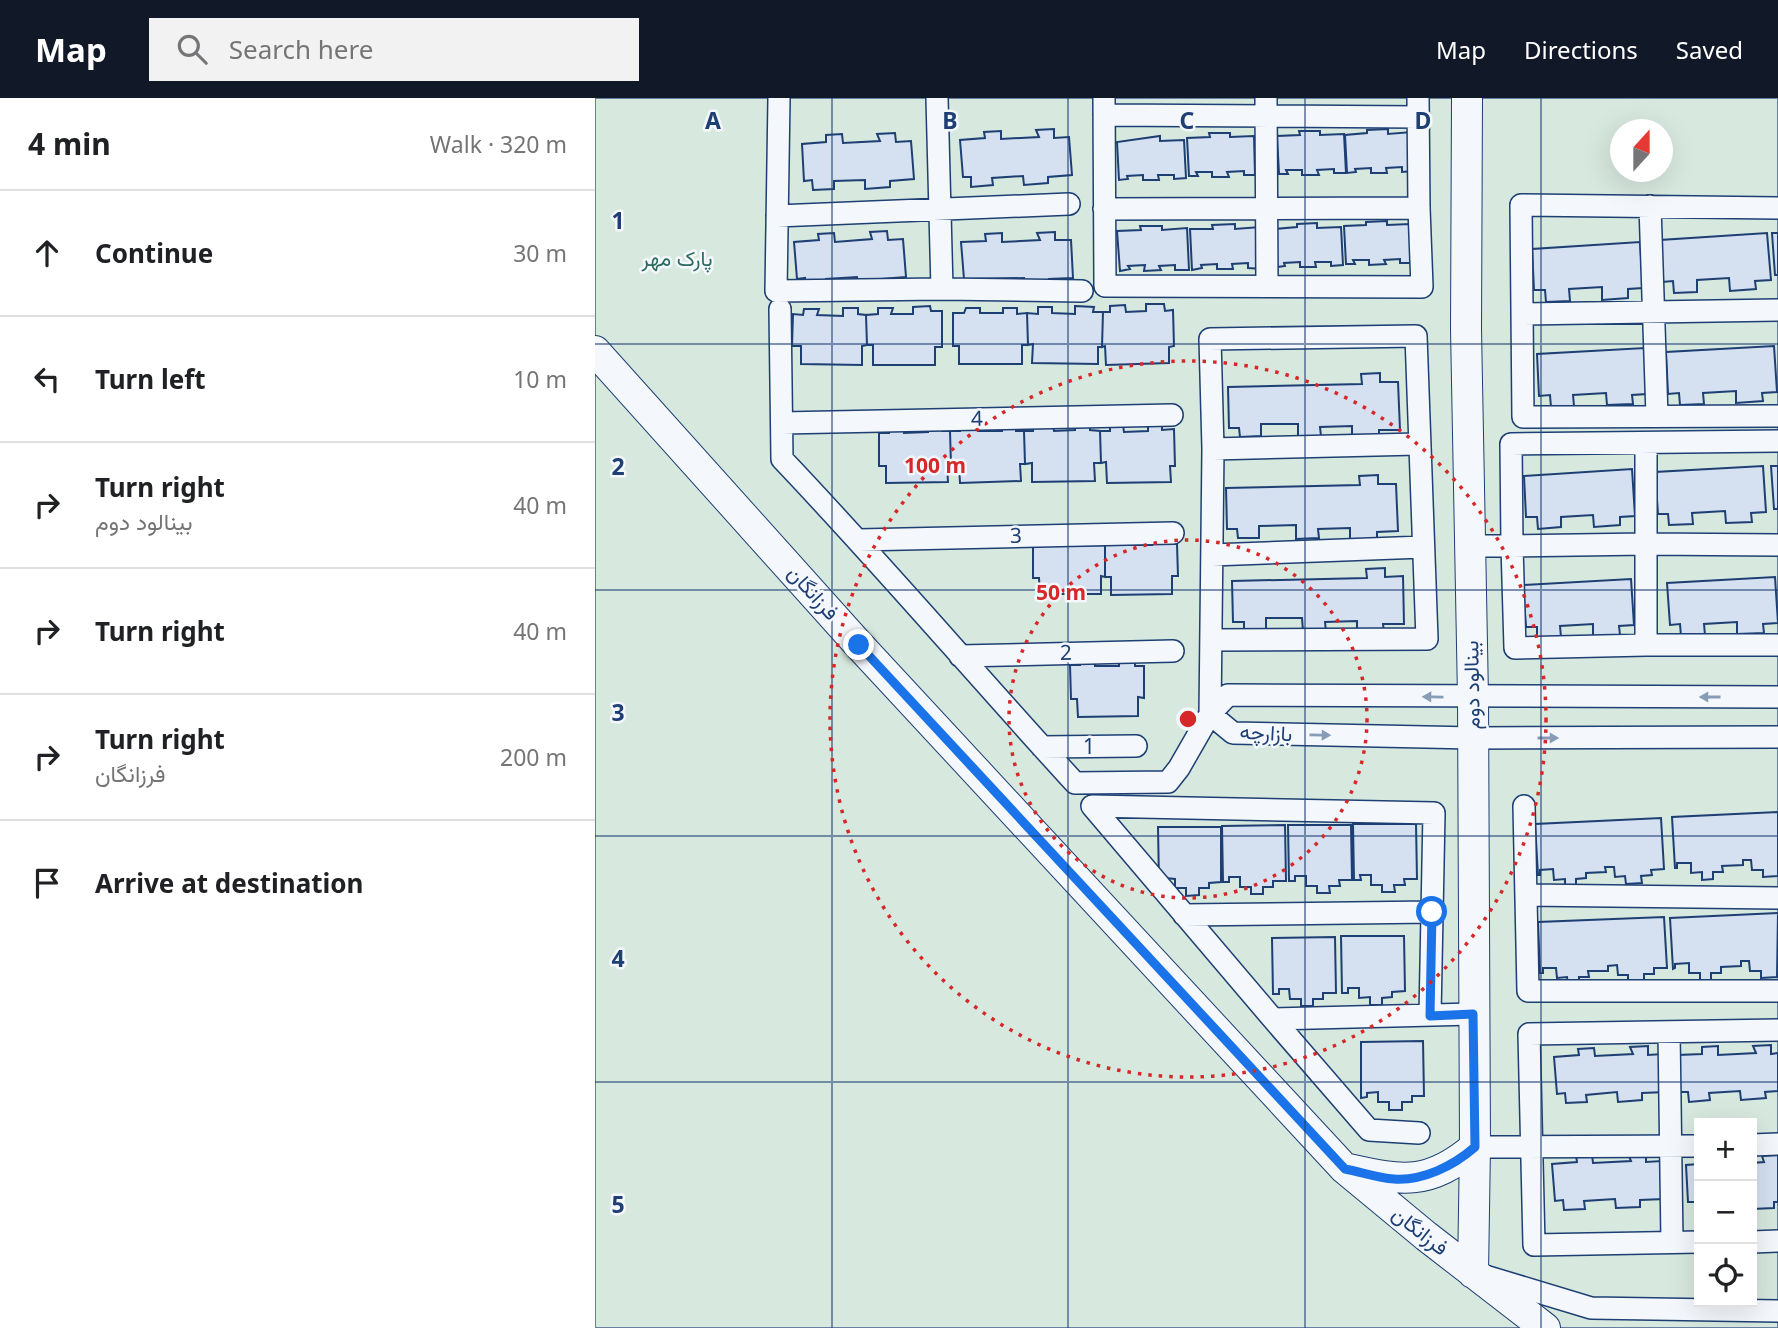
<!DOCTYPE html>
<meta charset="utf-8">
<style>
:root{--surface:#fff;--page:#f2f2f2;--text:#202124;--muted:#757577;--line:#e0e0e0;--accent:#111827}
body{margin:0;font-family:"Noto Sans",Vazirmatn,sans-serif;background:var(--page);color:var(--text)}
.controls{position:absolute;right:21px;bottom:21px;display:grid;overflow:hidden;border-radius:0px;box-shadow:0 7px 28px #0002}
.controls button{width:63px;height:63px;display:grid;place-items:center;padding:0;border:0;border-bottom:2px solid var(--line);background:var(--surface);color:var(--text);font:35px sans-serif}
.compass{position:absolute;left:1015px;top:21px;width:63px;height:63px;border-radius:50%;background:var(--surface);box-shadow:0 7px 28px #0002;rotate:21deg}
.stop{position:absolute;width:21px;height:21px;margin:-16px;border:5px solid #1a73e8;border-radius:50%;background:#fff}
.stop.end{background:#1a73e8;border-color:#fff;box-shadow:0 2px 7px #0008}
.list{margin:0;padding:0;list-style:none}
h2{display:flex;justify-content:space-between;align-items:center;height:91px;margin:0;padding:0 28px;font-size:30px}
h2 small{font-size:23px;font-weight:400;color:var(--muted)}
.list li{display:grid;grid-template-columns:46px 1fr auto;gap:21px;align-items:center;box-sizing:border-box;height:126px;padding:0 28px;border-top:2px solid var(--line)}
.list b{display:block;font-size:26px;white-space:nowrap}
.list p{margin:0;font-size:23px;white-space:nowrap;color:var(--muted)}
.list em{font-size:23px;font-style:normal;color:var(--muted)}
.icon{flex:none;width:38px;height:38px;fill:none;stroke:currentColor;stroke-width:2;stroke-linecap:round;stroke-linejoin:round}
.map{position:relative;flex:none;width:1183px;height:1230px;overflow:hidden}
header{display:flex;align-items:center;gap:42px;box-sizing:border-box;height:98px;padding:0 35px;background:var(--accent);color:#fff}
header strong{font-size:33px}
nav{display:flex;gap:38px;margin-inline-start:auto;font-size:24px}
.search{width:490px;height:63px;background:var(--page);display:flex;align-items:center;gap:18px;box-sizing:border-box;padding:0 24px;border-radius:0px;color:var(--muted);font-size:26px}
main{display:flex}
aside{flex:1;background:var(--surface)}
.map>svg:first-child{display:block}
.green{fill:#d7e8df;stroke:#687fa3;stroke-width:2;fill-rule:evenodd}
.building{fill:#d5e0f0;stroke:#1d3f73;stroke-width:2}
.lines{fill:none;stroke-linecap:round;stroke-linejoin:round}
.street-casing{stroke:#1d3f73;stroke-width:24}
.secondary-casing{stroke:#1d3f73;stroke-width:32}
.street{stroke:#f4f7fb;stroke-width:21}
.secondary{stroke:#f4f7fb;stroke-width:30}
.oneway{fill:#889bb7}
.route{stroke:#1a73e8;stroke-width:9}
.grid{fill:none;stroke:#1d3f73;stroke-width:2;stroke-opacity:0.55}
.ring{fill:none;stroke:#d62828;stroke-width:3.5;stroke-dasharray:3.5 7}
.labels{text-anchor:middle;stroke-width:5;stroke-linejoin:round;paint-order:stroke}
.park-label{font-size:21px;fill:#2c6c60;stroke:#f4f7fb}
.street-label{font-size:21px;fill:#1d3f73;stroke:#f4f7fb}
.grid-label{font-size:23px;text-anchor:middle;font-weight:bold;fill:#1d3f73;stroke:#f4f7fb;stroke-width:5;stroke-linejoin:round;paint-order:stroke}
.centre{fill:#d62828;stroke:#f4f7fb;stroke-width:3.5}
.ring-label{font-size:21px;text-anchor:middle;font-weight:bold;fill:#d62828;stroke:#f4f7fb;stroke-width:5;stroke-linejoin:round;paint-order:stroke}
</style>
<header>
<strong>Map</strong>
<div class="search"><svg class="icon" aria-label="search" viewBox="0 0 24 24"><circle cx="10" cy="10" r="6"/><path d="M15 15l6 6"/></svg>Search here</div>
<nav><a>Map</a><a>Directions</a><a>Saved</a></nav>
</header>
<main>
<aside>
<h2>4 min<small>Walk · 320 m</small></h2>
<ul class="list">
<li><svg class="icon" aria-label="ahead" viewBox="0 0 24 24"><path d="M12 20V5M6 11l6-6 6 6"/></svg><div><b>Continue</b></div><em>30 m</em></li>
<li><svg class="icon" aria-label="left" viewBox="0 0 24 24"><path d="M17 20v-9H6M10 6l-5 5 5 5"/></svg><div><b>Turn left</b></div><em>10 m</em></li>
<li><svg class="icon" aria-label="right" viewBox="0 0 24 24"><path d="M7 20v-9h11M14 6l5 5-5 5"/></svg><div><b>Turn right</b><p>بینالود دوم</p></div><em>40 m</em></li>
<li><svg class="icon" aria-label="right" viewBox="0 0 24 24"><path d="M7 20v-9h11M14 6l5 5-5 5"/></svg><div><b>Turn right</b></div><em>40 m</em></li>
<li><svg class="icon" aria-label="right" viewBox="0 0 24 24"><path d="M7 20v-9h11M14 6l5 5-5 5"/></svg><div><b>Turn right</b><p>فرزانگان</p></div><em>200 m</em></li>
<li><svg class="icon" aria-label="arrive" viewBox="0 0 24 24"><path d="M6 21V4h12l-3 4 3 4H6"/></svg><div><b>Arrive at destination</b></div></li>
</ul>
</aside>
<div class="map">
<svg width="1183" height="1230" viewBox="0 0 1183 1230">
<rect width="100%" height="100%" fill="#f4f7fb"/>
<path class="green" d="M0,0H1183V1230H0ZM1026,32H1068V74H1026ZM1104,1025H1157V1204H1104Z"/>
<path class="building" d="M459,31V40L474,39L477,77L453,79V85L429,87L428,78L397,80L398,87L376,89V79H368L365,42L390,40L389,34L406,33V41L444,39L441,32Z
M793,31V36L817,34L819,73L807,74V69L791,70L792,75H776V70L760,71L761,74L752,75L750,37L772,35V32Z
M704,33H725V37L749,36L751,75H739V71L722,72L724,77H707V72H691L693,76H684L682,38L705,37Z
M300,35L301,44L316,43L319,81L295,83V89L270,91V82L239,83V91L218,92L217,82L209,83L207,46L231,44V37L247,36L248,45L285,43L282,36Z
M614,35H635V39L659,38L660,77H649V73L632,74L634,79H617V74H601L603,78H594L592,40L615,39Z
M565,38V43L589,42L591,80L579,81V77H563L564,82H548V77L532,78L533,81L524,82L522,44Z
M792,123V127L815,126L817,165H805V161L789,162L791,166L774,167V162H758L760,166H751L749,128L771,127V124Z
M722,125V130L746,129L748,167L736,168V164H720L721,169H705V164L689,165L690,168L682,169L680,131L702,129V126Z
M640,126V131L665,129L667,171L653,170V165L637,166L638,171H622V166L606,167L607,170L597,172L595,131H618L617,127Z
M545,128H567V132L592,130L594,172H580V167L564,168L566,172L549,173L550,167L533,168L535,171L525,173L522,133L546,132Z
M292,133L293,142L308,141L311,179L287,181V187L263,189L262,179L231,181V189L210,190V180L202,181L199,144L224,142L223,136L239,135L240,144L277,141L275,134Z
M460,134V142H476L478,180L454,181L455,187L430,189L429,180L369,181L366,144L391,143L390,136L407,135V144L445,142L442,135Z
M1172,135L1176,182L1160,183L1161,191L1135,193L1134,180L1102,182V194L1079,195L1078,183L1067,184L1065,142Z
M1177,135H1183V177H1180Z
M1045,144L1048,190L1033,191V200L1007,202V189L974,191L975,203L951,204L950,192H939L937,151Z
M551,206H569L570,213L578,212L579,248L574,249V265L511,267L510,248L507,249L508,214H515V208L530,207L531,214L551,213Z
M335,208L336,213H347V249H340V267H278V247H272L271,217L283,216V210H298L296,216H318V209Z
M480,208L499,209L498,214H508L507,249H503V266L437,265L438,246L433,247L432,215L443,216V209H457V215L480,216Z
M248,210H263V216L271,217L272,247L267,248V267L206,266V248H197L198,216L208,217L209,211H224L222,217L248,218Z
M371,210H385V215H408V210H422V216L432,215L433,247H427V266H364V248H358V215H369Z
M1179,248L1182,294L1167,295L1168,303L1141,305V293L1108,295L1109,306L1085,307L1084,295L1073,296L1071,254Z
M1050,250L1052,296L1037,297L1038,306L1012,307L1011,295L978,297L979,308L956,309L955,297L944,298L942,256Z
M785,275V284H803L805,332H784V339L757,340V328L725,329L726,338L703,339V326H666V338L645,339L644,330H634L633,289L767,286L766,276Z
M495,325V332L505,333L506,365H499L500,383L437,384V365L430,366L429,333H438V326H458L459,333L480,332V326Z
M567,326V332L579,331L580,368H575L576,384L512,385L511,364L506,365L505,333H515V327H528L529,334L553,333V327Z
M365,327H383V333H407V327H421V333H429L430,366H425L426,383L365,385L364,367H356L355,333H365Z
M347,328V333H355L356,367H352L353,384L291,385V368H284V335H294V330L309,329V335L333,334V329Z
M1168,368L1171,414L1156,415L1157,424L1131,425L1130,413L1097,415L1098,426L1074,427L1073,416H1063L1060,374Z
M1176,368H1183V411H1179Z
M1037,371L1040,418L1025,419V427L999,429L998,417L966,419V429L943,431L942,419H931L929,378Z
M783,377V386H801L803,433L782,434V441H755V430L723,431L724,440L701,441V427L664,428V440H643L642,431H632L631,390L765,387L764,378Z
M557,440H570V446H582L583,478H577V496L516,497V479H510V447L535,441V447H557Z
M510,447V479L506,478V496H445L444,480H438V448Z
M790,470V479L808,478L809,526H788L789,534H762V523L730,524L731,533H708L707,520H671V532L649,533V524H638L637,483L772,480L771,471Z
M1180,479L1183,525L1168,526L1169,535L1142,536V524L1109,526L1110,537L1086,538L1085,526L1075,527L1072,485Z
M1036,481L1039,527L1024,528L1025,537L998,539V526L965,528L966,539L942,540V529H931L928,487Z
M485,562H500V568H524V563L540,562V568H549V600L543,599V618L483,619L482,601H476L475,567H485Z
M1183,714V778L1168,779V772H1157L1156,762H1148V767L1127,768L1128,774H1118V781L1107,782V774L1096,775V765H1082V770H1080L1077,719Z
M1066,720L1069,771L1056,772L1057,777L1046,778L1047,785L1031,786L1030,778L1020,779L1019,769H1010L1011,774L991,775V780L981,781V788H970V781L959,782L958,771L945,772V777H943L940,726Z
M758,726H821L822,781H809L810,787H799L800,794H787V787H776V777H765L766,782H759Z
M690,727L691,783H678V789H668V796H656V789H645V779H634V784H628L627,728Z
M693,727H756L757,782H744L745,788H734L735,795H722V788H711V778H700V783H694Z
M563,729H626V784L614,785V790H604V797L591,798V790H580V781L570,780L564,785Z
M1183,815L1182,879L1166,880V873H1155L1154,863H1146V868L1126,869V875H1116V882L1105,883V875H1094V865L1080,866V870L1078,871L1075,820Z
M1069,819L1072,870H1059V876H1049V884H1033V877H1023L1022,867L1013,868V873H993L994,879H984V886L973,887L972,879L962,880L961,870H948V875H945L943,824Z
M746,838H809L810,893L797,894V899L787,900V907H775V899L764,900V890H753V895H747Z
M740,839L741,895H728V901H718V908H706V901H695L694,891H684V896H678L677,840Z
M828,943L829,998H817V1004H807V1012H794V1004H783V994L772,995V999L766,1000V944Z
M1176,947V956L1183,955V993L1170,994L1171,1000L1146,1002L1145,993L1114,995L1115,1002L1094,1004L1093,994H1085L1083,957L1107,956V949L1123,948V957L1161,955L1158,948Z
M1053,948V957L1068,956L1071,994L1047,995V1002L1023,1004L1022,994L991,997L992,1004L971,1005L970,995L962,996L959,959L984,957L983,951L999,950L1000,958L1038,956L1035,949Z
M1051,1055V1064L1067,1063L1069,1101L1045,1102V1109L1021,1110L1020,1101L989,1103L990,1111L969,1112L968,1102L960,1103L957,1066L982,1064L981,1057L997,1056L998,1065L1036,1063L1033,1056Z
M1183,1057V1104H1179V1110L1157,1111V1065L1169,1064L1167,1058Z
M1104,1066V1113L1102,1114L1101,1104H1093L1091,1067Z"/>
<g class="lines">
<g class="street-casing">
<path id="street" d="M184,0L181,193L347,191L487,193
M342,0L347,191
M509,0L510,188L827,189L824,110L823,0
M671,0L672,187
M509,17L824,19
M1055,108L1062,318
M1183,110L926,107L928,319L1183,318
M509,111L824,110
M182,118L474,106
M185,211L187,361C287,466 382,578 480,685L573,684L584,670L615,616L618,351L615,241L821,238L832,541L617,542
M927,216L1183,212
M187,325L577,317
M1183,343L916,346L917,448L1051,446L1183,447
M1051,346V547H1183
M618,351L823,346
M264,442L578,435
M874,448H917L920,550L1051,547
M617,457L828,449
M365,558L578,553
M615,616L633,597L1183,599
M615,616L638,635L878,640L1183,639
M447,649L541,648
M929,708L933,893H1183
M932,797L1183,800
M589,817L837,814
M678,921L497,708L839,715L835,917
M1074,934L1077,1144
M824,1035L774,1032L678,921L878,916
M1157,1047L1183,1046
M880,1049L1104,1048
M1104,1144L939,1147L934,936L1183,932
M1157,1144L1183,1143
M890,1178L996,1210L1183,1213"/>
</g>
<g class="secondary-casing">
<path id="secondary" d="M872,0L871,231L878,599L880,1049L878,1175
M0,253L264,547L750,1071L831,1138L950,1230
M753,1071C808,1083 834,1088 880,1049"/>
</g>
<use href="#street" class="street"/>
<use href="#secondary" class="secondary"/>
</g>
<defs><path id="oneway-solid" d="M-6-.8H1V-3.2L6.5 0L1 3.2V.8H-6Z" transform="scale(1.75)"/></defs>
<g class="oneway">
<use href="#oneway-solid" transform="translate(838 599) rotate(-179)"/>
<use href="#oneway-solid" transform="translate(1115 599) rotate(180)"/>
<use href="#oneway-solid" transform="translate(725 637) rotate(1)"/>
<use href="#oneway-solid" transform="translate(953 640)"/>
</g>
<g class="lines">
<path class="route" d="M264,547L750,1071C766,1074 783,1080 799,1081C828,1083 858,1068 880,1049L878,916L835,918L837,814"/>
</g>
<path class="grid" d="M237,0V1230M473,0V1230M710,0V1230M946,0V1230M0,246H1183M0,492H1183M0,738H1183M0,984H1183"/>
<g class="ring">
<circle cx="593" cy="621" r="179"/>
<circle cx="593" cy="621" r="358"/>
</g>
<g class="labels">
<g class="park-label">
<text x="82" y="168">پارک مهر</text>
</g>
<g class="street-label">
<text transform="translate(382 321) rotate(-1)" y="7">4</text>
<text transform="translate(421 438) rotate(-1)" y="7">3</text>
<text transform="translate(218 495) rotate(48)" y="7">فرزانگان</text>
<text transform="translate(471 555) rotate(-1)" y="7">2</text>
<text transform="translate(877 587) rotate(-91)" y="7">بینالود دوم</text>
<text transform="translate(671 635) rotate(3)" y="7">بازارچه</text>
<text x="494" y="656">1</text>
<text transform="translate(825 1133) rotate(38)" y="7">فرزانگان</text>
</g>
</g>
<g class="grid-label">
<text x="118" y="31">A</text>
<text x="355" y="31">B</text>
<text x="592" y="31">C</text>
<text x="828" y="31">D</text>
<text x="23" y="131">1</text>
<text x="23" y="377">2</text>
<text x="23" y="623">3</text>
<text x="23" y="869">4</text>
<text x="23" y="1115">5</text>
</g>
<circle cx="593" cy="621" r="10" class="centre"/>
<g class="ring-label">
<text x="340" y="375">100 m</text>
<text x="466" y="502">50 m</text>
</g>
</svg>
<div class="controls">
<button>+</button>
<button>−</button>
<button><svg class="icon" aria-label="locate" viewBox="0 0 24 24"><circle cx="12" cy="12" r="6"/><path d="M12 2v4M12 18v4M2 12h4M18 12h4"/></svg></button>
</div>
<svg class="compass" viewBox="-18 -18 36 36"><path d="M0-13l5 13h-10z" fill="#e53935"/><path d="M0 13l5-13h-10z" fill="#757577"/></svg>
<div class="stop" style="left:837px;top:814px"></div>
<div class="stop end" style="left:264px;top:547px"></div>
</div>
</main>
